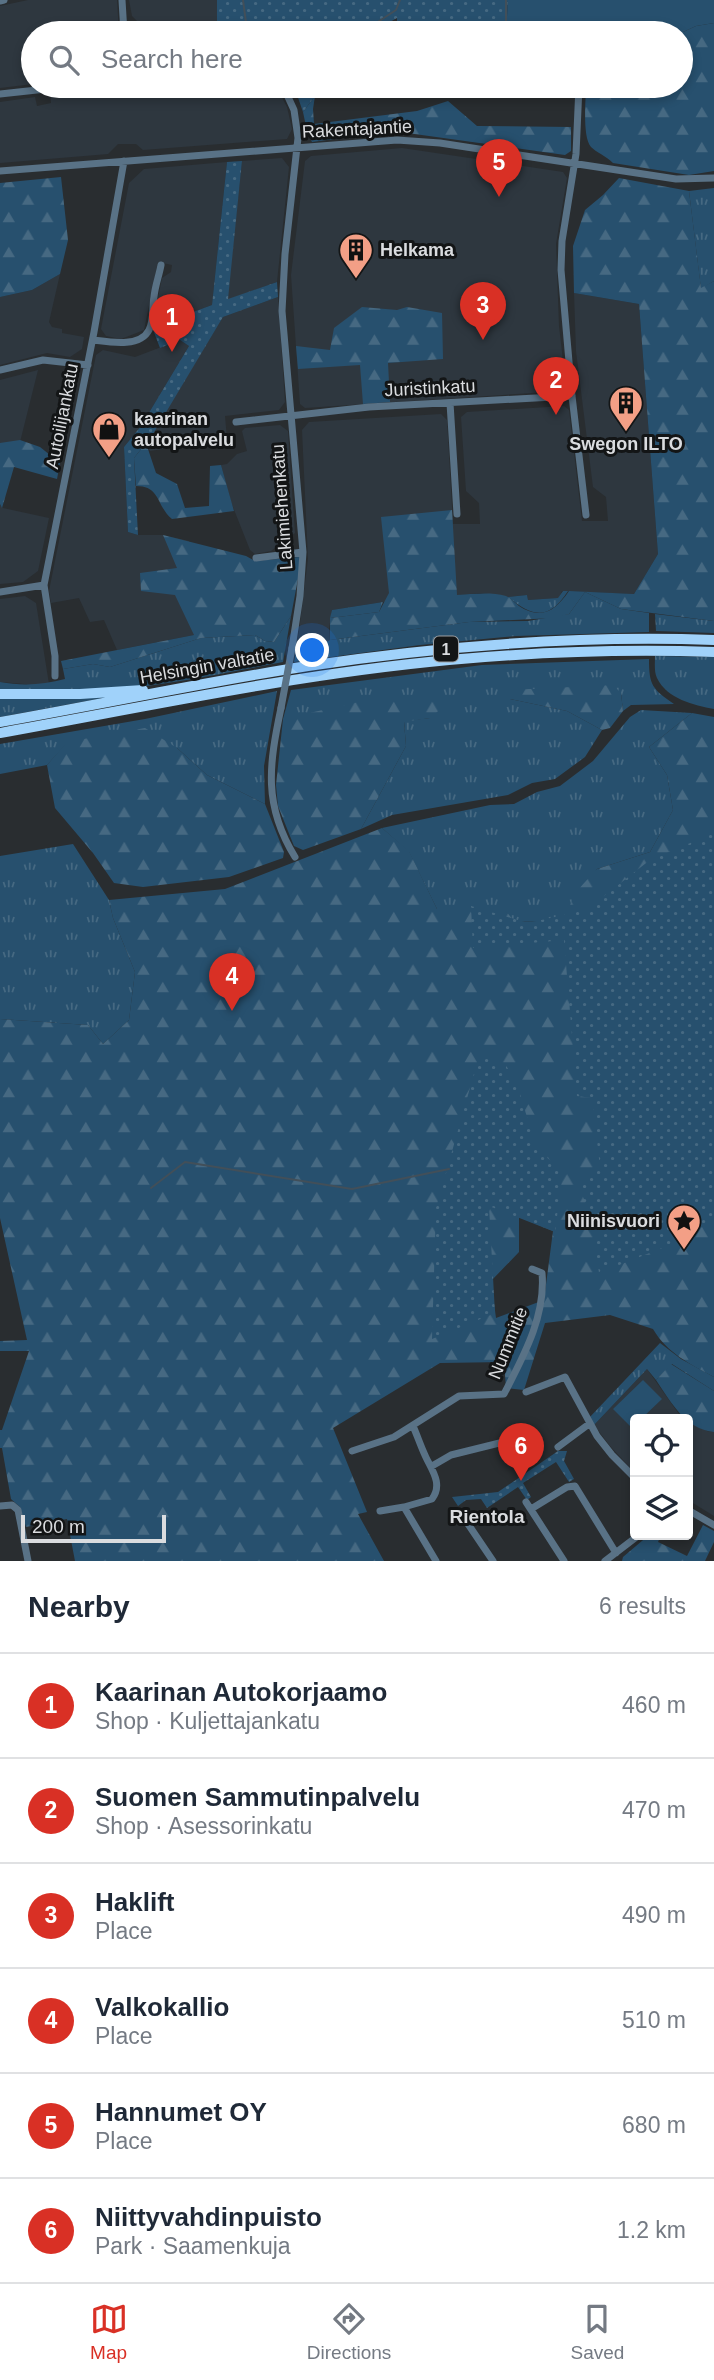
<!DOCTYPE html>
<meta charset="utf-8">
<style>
:root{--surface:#fff;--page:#f6f6f7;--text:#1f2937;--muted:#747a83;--line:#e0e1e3;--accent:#d93025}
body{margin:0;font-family:Helvetica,sans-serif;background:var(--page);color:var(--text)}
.controls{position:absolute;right:21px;bottom:21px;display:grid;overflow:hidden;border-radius:7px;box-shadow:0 4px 10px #0003}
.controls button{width:63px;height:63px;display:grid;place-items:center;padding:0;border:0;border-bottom:2px solid var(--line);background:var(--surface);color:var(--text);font:35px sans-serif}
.scale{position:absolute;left:21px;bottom:18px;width:145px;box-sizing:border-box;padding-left:7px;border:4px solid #dadcdf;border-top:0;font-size:19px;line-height:24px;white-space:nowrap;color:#dadcdf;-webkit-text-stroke:5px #131516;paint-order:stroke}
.you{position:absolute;left:313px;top:651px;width:24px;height:24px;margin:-18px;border:5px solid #fff;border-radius:50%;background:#1a73e8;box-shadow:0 0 0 10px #1a73e833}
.badge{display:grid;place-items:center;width:46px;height:46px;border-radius:50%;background:var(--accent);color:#fff;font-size:23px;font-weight:700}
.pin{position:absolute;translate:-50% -58px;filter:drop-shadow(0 2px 4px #0008)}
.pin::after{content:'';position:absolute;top:37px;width:24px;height:21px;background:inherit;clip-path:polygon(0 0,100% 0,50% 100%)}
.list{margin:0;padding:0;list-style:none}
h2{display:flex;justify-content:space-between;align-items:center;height:91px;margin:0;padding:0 28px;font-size:30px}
h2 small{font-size:23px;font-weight:400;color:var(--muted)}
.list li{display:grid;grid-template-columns:46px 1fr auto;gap:21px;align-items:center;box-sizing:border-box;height:105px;padding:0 28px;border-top:2px solid var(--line)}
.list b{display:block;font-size:26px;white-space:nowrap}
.list p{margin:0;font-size:23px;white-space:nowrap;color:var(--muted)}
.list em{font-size:23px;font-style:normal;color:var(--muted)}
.icon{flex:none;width:38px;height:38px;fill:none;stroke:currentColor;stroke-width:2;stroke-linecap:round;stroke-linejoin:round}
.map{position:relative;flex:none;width:714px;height:1561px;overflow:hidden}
.search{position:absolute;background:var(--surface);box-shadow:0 4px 10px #0003;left:21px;right:21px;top:21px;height:77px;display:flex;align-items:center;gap:18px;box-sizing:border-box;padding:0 24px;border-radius:38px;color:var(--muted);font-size:26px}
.sheet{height:721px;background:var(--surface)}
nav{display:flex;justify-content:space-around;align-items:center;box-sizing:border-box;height:98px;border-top:2px solid var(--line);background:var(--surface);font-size:19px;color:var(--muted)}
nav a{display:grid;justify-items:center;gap:4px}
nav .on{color:var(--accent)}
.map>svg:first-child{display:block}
.built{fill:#2e373f}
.grass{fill:url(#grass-tufts)}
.forest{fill:url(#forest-firs);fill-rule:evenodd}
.park{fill:url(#park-dots)}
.garden{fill:#27506e}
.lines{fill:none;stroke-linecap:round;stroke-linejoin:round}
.stream{stroke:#424f59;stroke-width:2}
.minor{stroke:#597286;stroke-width:7}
.highway{stroke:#a0d2fa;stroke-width:10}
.minor-bridge{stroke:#597286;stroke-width:7}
.labels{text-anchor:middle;stroke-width:6;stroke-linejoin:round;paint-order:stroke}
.shield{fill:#131516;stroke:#9ea0a3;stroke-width:2}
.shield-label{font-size:16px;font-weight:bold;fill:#dadcdf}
.street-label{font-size:18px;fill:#dadcdf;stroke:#131516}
.poi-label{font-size:18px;font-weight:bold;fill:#dadcdf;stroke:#131516;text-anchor:start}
.neighbourhood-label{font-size:19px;font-weight:bold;fill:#dadcdf;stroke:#131516}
</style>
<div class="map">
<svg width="714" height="1561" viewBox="0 0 714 1561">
<defs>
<pattern id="grass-tufts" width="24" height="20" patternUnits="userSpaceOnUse" patternTransform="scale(1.75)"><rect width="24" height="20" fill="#27506e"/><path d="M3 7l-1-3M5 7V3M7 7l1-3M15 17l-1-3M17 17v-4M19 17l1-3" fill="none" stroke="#466982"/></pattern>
<pattern id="forest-firs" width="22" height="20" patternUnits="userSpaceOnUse" patternTransform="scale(1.75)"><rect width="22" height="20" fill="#27506e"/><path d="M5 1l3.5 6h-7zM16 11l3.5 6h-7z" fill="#466982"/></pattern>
<pattern id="park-dots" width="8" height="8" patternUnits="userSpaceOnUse" patternTransform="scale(1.75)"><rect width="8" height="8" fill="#27506e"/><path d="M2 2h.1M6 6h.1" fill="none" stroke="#466982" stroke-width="1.8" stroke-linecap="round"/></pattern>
</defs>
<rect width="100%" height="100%" fill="#292d30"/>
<path class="built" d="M28,0H117L119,33H33V84L0,88V6Z
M129,0H217V25L140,24L132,16Z
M50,86H276L287,107L292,129L287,139L143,150L136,144H118L108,154L0,163V102L35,97L37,106L51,103Z
M402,148L563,172L567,178L556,244L559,326L566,387L563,391L305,408L300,404L291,275L305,161L311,156Z
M282,158L289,167L277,282L227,300L242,161Z
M227,162L212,305L152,327L162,278L171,272L172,265L158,262L144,330L121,339L106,336L101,329L129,183L144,169Z
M60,274L49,322L52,327L62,329V333L84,337L82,349L70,357L47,353L0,365V297L32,290Z
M574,293L639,304L658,554L634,594L562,591L559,598L528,600L527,595L508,597L481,593L383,602L332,610L329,629L330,640L320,645L297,647L308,559L302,430L309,422L441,414L447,420L453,524H480L479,503L466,491L461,417L467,412L564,406L569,410L582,521H608L606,497L593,487L576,351Z
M278,297L285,402L279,410L225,416L227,439L150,451L146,443L223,317Z
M180,340L189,346L141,426L124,447L128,532L138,535H163L189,541L194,635L117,650L104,620L90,622L79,598L51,603L49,591L96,355L103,350L135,357Z
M38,370L17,454L0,457V380Z
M280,425L288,431L295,533L271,551L255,554L250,550L231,502L221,465L227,464L237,454L247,451L242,431L245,428Z
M0,505L3,508L49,518L38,571L23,582L0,584Z
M25,596L36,603L49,684L35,685L0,682V599Z
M647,1369L681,1417L686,1419H635V1473L610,1446L594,1425Z
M688,1420L709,1432H714V1516L688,1500Z"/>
<path class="grass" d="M714,188V281L701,289L689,191Z
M563,591H568C549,620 534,618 508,597L527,595L528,600L558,598Z
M585,592L621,609L649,613V632L516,636L420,645L294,662L297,647L320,645L330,640L469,622L528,621L569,614Z
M383,602L379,612L330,618L332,610Z
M655,614L714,621V633L656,631Z
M291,616L283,662C214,675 145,690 75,692C50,692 25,690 0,689V682C22,686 43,685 65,679L63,669L93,664L110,667L201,638L255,635L265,641L274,642Z
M655,656L714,657V709C694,705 667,699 657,678C654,672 655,663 655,656Z
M649,659C649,685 652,689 674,704L631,705L623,711L621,693L511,690L510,699L567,711L602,730L585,757L555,779L532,783L508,795L392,815L361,829L406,746L404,721L430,718L283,719L291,690L482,665Z
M277,691L264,766L265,804L207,775L177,748L68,742L47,765L0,774V744L145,719Z
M119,695L0,717V696Z
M641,710L692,713L649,747L667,775L673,810L650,852L597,869L565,920L515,922L503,909H437L409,852L382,828L490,805L514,804L537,792L560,786L593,761L630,717Z
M73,844L109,900L113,918L135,972L129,1020L103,1044L88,1025L0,1019V856Z
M660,1343L681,1359L714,1377V1391L672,1364L656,1380L647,1369L594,1425L589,1418Z"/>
<path class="forest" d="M714,23V171L689,175L613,163C606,156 596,152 591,147C582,136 586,100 586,86H681V33L696,26Z
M315,96L313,109L314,124L417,111L448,101L477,126L571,127V151L565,155L393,131L312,142L307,131L303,112Z
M61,177L68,240L60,274L32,290L0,297V183Z
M619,178L689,191L701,288L714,281V621L621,609L585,592L569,614L554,618L469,622L330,640V618L379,612L389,593L381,517L452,510L457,595C473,594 491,592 506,596C511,598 515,603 519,606C542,621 556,610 569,591L634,594L658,554L639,304L574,293L573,246L585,210L603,195Z
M362,307L397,310L407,307L442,313L443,359L388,363L390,402L363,404L360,365L298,369L296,346L330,350L334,328Z
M20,440L40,447L60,463L57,479L14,467L2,508L0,504V443Z
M146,443L156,473L177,484L185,508L209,506L210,466L221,465L234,511L172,519C156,506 161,486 136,486L134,458Z
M163,535L246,556L255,561L299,557L300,568L291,616L274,642L265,641L255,635L201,638L110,667L93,664L63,669L61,661L194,635L175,595L141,591L140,573L177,568Z
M613,685L621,693L623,711L610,728L602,730L567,711L510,699V690Z
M455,697L430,718L404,722L406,746L361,829L303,850L294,846L278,806L276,785L283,719L367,700Z
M692,713L714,717V1377C690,1364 667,1353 653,1329L610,1315L545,1323L524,1390L506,1388L504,1362L440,1363L333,1428L367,1512L358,1514L384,1561H75L67,1519L26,1527L20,1507L11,1499L2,1448H0V1430H2L29,1351H0V1341L27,1340L0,1218V1019L88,1025L103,1044L129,1020L135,972L113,918L109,900L225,889L382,828L409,851L437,909H504L515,922L565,920L574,894L597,869L650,852L673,810L667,775L649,747ZM519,1217L553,1231L544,1300L496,1318L491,1281L519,1252Z
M145,728L177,748L207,775L265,804L284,852L283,858L229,877L143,887L114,883L93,853L55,808L47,765L67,742Z
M671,1364L714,1391V1432C685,1429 671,1402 656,1380Z
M703,1525L714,1531V1542L705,1561H622L623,1557L649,1535H661L658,1542L687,1556Z"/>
<path class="park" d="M217,0H508L506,33H401V27H397V18L370,33H234L217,25Z
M294,86H324L316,89L315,96L303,112Z
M242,161L228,299L277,282L278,297L223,317L153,434L134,458L138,535L128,532L124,447L141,426L189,346L180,340L160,348L152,327L212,305L227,162Z
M714,833V1218L685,1239L599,1273L592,1220L578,1184L600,1167L592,1098L577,1096L564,940L473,948L471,906L528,923L586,910L650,860Z
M479,1056L506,1065L520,1094L537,1150L563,1170L555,1232L489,1206L495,1313L432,1339L436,1208Z
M558,1451H567L564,1461L574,1479L569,1482L556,1462L523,1483L531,1497L527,1500L518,1487L487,1508L481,1499L466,1500L458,1506L452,1497L498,1492Z"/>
<path class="garden" d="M508,0H714V23L696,26L681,33H506Z
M643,1380L662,1399L641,1419H635V1425L632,1428L613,1409Z"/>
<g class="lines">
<path class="stream" d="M243,0L247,30L253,33
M361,33L396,10L400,0
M506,33V0
M151,1188L185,1162L352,1189L449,1169"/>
<path class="minor" d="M122,0L124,33
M0,1L4,0
M283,86L294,110L298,138L285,254L282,311L303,552L300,596L292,648
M579,86L576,154L562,241L561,270L572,396L586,515
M324,90L362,86
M0,94L46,89
M0,171L397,140L440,143L676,179L714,178
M93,340C109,342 140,348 149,330C154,321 152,307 154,297C155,286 159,276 161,265
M0,370L43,360L88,365
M450,403L457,514
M236,422L369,407L572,396
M256,558L303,552
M0,592L44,585
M55,676V656L44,585L94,332L124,161
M281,708C269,765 263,805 295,857
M526,1392L565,1377L597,1436L612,1455L635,1478
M413,1426C417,1435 420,1444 424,1453C430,1468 444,1483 432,1499L404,1507L436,1561
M558,1447L589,1424
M352,1451L394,1437L459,1396L504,1394C523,1357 546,1316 542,1273L532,1269
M432,1466L451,1455L516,1439
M526,1502L564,1561
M0,1506L12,1505L18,1510L28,1561
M531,1509L567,1487L575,1486L616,1553
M688,1510L714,1525
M380,1511L404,1507
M468,1524L493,1561
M605,1561L639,1535"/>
<path class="highway" d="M0,694H80L143,690
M0,722C102,704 205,682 308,666C442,646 578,635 714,640
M0,733C149,706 298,674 449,660C537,652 626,649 714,652"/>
<path class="minor-bridge" d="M281,708L292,648"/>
</g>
<defs>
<g id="building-pin" transform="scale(1.75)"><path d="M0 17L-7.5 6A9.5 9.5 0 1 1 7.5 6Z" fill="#f39f86" stroke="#131516"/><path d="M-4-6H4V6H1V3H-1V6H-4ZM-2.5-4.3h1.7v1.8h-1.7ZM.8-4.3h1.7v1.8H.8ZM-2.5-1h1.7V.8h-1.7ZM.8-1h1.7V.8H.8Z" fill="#111"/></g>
<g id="shop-pin" transform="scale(1.75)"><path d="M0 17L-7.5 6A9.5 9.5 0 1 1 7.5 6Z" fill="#f39f86" stroke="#131516"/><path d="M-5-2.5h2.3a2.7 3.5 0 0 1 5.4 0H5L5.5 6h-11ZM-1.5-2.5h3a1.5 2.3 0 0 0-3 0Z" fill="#111"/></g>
<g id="sight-pin" transform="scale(1.75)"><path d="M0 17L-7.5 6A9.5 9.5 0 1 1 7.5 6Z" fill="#f39f86" stroke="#131516"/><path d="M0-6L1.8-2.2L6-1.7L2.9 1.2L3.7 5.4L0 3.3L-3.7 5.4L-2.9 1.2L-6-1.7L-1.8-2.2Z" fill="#111"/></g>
</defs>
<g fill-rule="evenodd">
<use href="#building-pin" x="356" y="250"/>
<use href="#building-pin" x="626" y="403"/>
<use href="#shop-pin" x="109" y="429"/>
<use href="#sight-pin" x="684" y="1221"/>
</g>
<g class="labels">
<rect class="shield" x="434" y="636.5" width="24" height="25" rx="5"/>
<g class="shield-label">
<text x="446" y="655">1</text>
</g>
<g class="street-label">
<text transform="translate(357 129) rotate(-3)" y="6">Rakentajantie</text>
<text transform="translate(430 388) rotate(-3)" y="6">Juristinkatu</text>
<text transform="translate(62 416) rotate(-79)" y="6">Autoilijankatu</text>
<text transform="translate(282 507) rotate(-94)" y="6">Lakimiehenkatu</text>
<text transform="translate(207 666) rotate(-10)" y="6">Helsingin valtatie</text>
<text transform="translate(508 1343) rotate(-68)" y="6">Nummitie</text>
</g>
<g class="poi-label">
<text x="380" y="256">Helkama</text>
<text x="134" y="425">kaarinan<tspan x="134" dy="21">autopalvelu</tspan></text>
<text x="626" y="450" text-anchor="middle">Swegon ILTO</text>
<text x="660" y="1227" text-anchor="end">Niinisvuori</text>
</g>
<g class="neighbourhood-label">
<text x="487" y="1523">Rientola</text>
</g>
</g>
</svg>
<div class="controls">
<button><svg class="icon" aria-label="locate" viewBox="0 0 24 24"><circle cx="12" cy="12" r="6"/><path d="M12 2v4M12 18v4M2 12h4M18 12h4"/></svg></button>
<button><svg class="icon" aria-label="layers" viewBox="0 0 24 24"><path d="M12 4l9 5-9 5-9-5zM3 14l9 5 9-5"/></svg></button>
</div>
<div class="scale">200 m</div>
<div class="you"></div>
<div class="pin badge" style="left:172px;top:352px">1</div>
<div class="pin badge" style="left:556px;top:415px">2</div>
<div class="pin badge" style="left:483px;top:340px">3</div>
<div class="pin badge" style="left:232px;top:1011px">4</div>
<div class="pin badge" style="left:499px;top:197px">5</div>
<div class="pin badge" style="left:521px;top:1481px">6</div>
<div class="search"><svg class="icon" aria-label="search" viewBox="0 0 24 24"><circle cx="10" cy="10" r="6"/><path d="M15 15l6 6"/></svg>Search here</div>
</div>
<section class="sheet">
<h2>Nearby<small>6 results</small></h2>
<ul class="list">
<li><span class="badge">1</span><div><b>Kaarinan Autokorjaamo</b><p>Shop · Kuljettajankatu</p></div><em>460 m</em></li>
<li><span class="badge">2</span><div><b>Suomen Sammutinpalvelu</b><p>Shop · Asessorinkatu</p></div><em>470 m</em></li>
<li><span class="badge">3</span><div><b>Haklift</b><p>Place</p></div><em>490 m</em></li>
<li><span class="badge">4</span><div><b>Valkokallio</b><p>Place</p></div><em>510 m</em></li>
<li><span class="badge">5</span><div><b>Hannumet OY</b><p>Place</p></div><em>680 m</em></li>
<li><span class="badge">6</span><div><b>Niittyvahdinpuisto</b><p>Park · Saamenkuja</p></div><em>1.2 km</em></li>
</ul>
</section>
<nav>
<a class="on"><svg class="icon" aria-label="map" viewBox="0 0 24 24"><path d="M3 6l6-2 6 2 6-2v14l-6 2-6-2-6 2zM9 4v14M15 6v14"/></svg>Map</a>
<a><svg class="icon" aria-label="directions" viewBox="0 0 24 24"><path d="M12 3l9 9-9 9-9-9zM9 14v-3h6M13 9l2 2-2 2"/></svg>Directions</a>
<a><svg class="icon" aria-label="saved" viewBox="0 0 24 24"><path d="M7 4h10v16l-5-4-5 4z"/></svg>Saved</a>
</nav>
